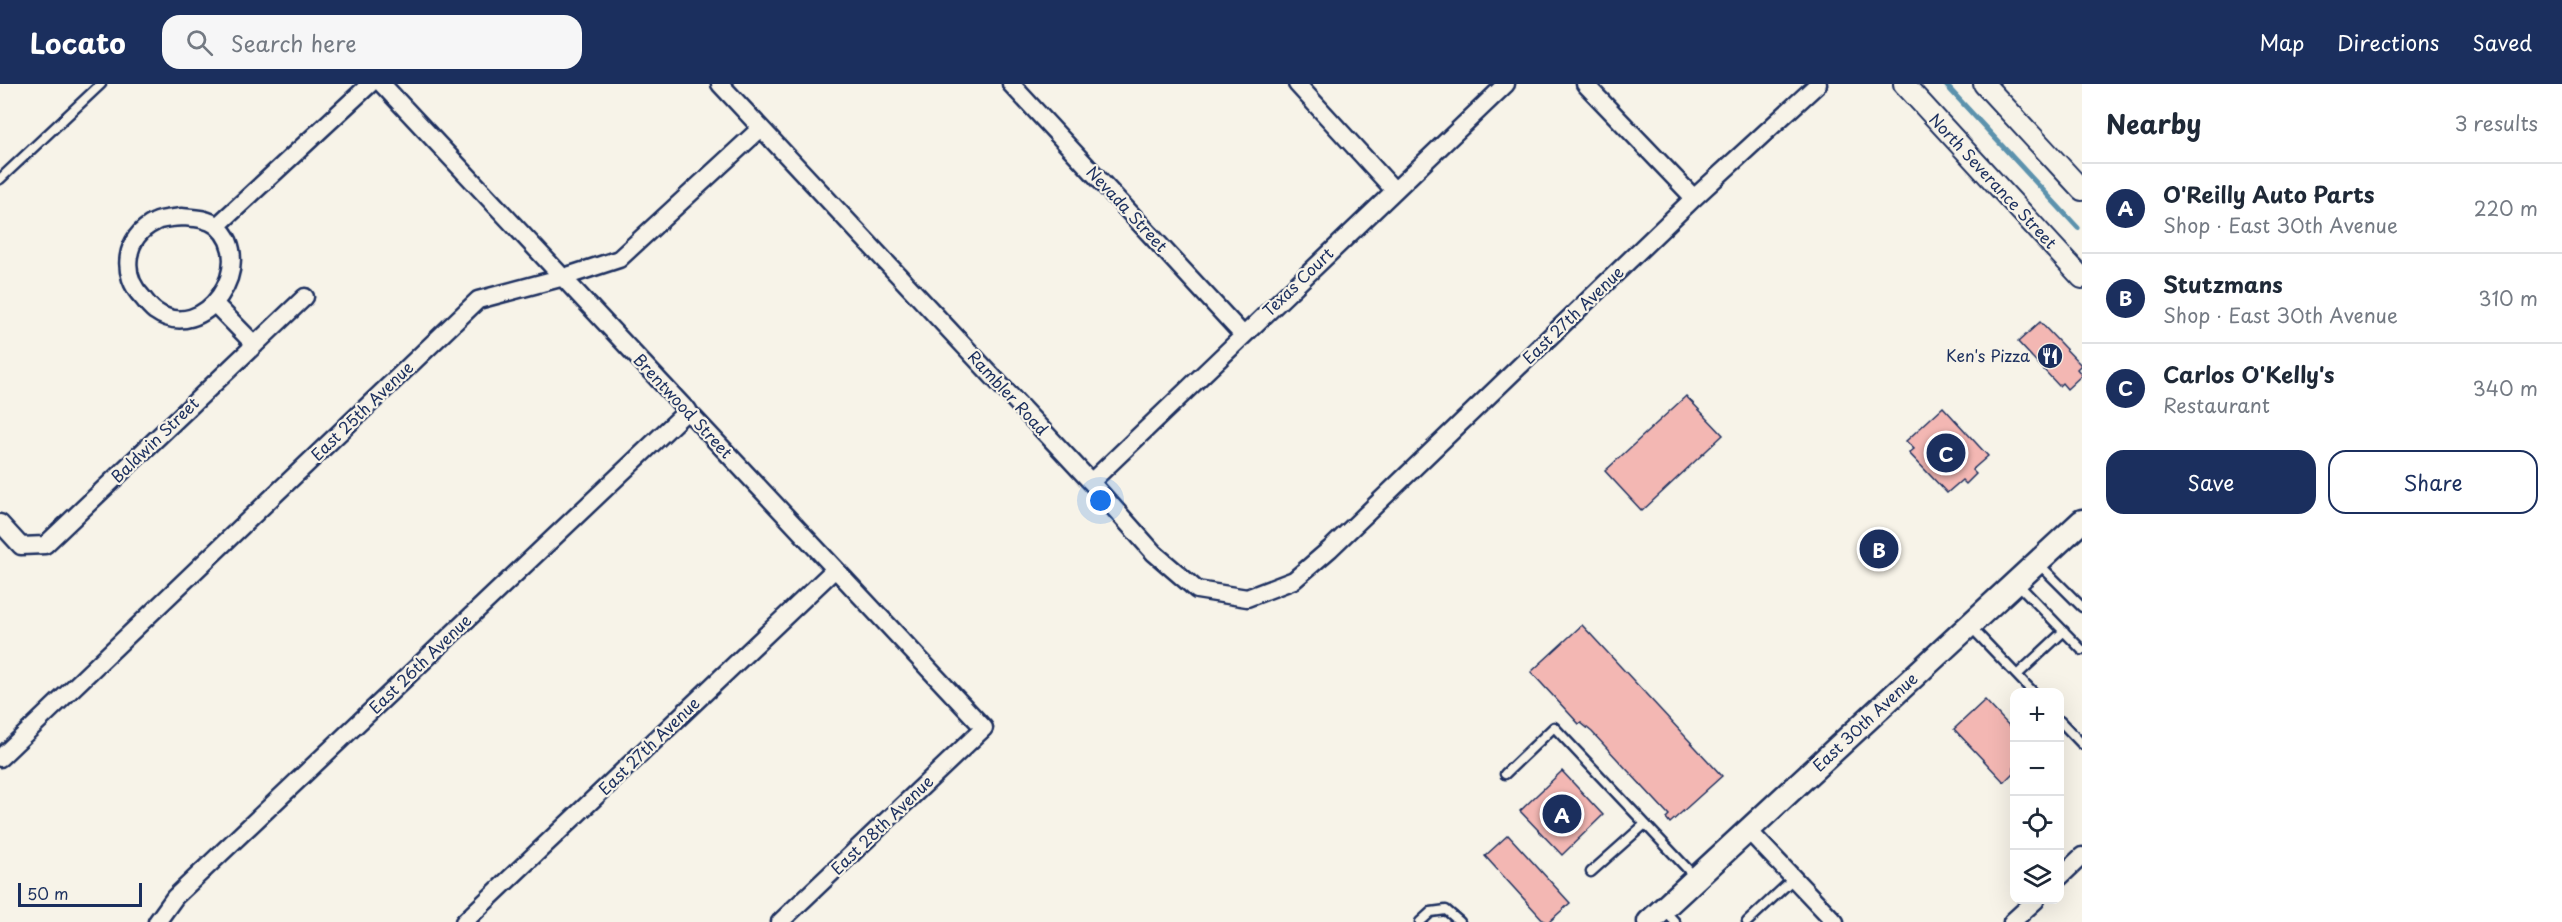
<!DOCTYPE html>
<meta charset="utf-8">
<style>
:root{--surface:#fff;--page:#f6f6f7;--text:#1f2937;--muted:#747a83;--line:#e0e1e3;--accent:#1b2f5e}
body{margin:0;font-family:"Playpen Sans",sans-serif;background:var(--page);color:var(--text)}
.controls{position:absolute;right:18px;bottom:18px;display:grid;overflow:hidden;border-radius:12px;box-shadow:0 6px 24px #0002}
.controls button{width:54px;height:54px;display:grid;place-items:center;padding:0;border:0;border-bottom:2px solid var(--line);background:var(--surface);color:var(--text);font:30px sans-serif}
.scale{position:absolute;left:18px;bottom:15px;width:124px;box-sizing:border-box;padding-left:6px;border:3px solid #1b2f5e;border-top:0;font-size:16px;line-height:21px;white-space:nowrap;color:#1b2f5e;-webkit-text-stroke:4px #f7f3e8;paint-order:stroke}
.you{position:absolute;left:1101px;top:417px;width:21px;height:21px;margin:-15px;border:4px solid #fff;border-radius:50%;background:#1a73e8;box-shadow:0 0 0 9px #1a73e833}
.badge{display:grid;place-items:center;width:39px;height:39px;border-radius:50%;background:var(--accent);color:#fff;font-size:20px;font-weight:700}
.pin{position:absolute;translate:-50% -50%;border:3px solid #fff;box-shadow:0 2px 6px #0006}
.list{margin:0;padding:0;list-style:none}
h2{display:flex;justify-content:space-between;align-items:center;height:78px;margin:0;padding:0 24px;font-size:26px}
h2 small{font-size:20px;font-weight:400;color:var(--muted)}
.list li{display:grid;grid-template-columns:39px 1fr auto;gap:18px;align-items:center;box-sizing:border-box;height:90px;padding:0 24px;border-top:2px solid var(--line)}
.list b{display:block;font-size:22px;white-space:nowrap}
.list p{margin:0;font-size:20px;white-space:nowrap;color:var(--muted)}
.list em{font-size:20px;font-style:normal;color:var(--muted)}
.actions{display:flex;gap:12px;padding:18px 24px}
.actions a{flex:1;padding:14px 0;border:2px solid var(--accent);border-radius:18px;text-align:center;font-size:21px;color:var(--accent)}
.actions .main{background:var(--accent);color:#fff}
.icon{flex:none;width:33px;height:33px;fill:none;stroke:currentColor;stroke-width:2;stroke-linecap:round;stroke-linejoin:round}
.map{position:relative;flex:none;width:2082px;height:838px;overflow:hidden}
header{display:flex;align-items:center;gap:36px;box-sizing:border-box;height:84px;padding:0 30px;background:var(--accent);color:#fff}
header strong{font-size:28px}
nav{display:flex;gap:33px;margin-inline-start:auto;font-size:21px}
.search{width:420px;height:54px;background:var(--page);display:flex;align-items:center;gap:15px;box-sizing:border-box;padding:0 21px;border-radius:18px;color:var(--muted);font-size:22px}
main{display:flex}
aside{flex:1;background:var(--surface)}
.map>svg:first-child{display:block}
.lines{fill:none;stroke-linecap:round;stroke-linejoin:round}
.stream{stroke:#5b92ad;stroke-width:5}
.building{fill:#f3b7b3;stroke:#1b2f5e;stroke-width:1.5}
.service-casing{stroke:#1b2f5e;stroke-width:13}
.minor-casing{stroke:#1b2f5e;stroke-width:21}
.tertiary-casing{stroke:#1b2f5e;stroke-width:24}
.secondary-casing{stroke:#1b2f5e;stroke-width:27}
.service{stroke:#f7f3e8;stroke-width:8}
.minor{stroke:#f7f3e8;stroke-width:16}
.tertiary{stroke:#f7f3e8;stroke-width:20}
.secondary{stroke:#f7f3e8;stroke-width:22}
.labels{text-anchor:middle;stroke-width:4.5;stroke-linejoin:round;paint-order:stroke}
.street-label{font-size:16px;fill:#1b2f5e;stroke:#f7f3e8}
.poi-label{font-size:16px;fill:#1b2f5e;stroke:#f7f3e8;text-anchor:end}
</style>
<header>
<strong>Locato</strong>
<div class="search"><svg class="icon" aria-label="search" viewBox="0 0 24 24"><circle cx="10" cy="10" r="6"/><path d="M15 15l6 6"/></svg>Search here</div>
<nav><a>Map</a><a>Directions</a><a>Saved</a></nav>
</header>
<main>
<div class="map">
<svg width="2082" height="838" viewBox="0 0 2082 838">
<rect width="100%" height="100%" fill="#f7f3e8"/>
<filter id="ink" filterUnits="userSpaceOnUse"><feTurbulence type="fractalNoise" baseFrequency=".0167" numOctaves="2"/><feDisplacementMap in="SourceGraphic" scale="12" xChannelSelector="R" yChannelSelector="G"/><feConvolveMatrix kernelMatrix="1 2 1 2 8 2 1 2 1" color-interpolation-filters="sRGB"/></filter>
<g filter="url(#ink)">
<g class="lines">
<path class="stream" d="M1945,0L2078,144"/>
</g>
<path class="building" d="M2040,238L2081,281L2077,285L2082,291L2067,305L2062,299L2059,302L2018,258Z
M1686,312L1723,351L1642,427L1605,387Z
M1943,323L1988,372L1972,386L1976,390L1966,400L1962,396L1947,409L1909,369L1914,365L1906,357Z
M1582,541L1722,692L1670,739L1666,734L1669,731L1592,648L1581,639L1579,640L1531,588Z
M1985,616L2014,647V688L2004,698L1954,645Z
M1562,687L1603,731L1562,771L1520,727Z
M1508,751L1570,819L1549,838H1545L1485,772Z"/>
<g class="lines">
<g class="service-casing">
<path id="service" d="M0,95L101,0
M2038,479L2082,523
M2017,499L2082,566
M1970,542L2033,608
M2017,591L2064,547
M2060,637L2082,660
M1505,690L1554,643L1696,794
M1591,788L1645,740
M1663,825L1675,838
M1420,838L1431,828L1446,826L1460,838
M1747,838L1794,794"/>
</g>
<g class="minor-casing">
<path id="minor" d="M382,0L984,644L780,838
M720,0L1091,398L1154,469L1197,506L1247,514L1294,496L1330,465L1694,114L1818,0
M1011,0L1243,251
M1297,0L1394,106
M1585,0L1694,114
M182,133C193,134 207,134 217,142C259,179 204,262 155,227C151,224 146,218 143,214C120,191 124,153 155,138C162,134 174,134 182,133Z
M217,142L370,0
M214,219L255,261
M1091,398L1506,0
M0,439L21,462L45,461L305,213
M0,674L478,216L564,193L619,175L761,44
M1748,746L1835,838
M2060,793L2082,772
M157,838L175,813L688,326
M464,838L834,486
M2012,838L2036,816"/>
</g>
<g class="tertiary-casing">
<path id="tertiary" d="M1904,0L2082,194
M1984,0L2082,106"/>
</g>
<g class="secondary-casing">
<path id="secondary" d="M1649,838L2082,437"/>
</g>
<use href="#service" class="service"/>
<use href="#minor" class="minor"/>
<use href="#tertiary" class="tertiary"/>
<use href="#secondary" class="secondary"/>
</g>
</g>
<defs>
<g id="restaurant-disc" transform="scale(1.35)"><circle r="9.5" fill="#1b2f5e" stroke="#f7f3e8"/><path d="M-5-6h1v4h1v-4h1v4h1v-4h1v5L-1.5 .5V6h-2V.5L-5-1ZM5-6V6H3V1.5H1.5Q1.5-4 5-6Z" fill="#fff"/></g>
</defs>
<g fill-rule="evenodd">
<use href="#restaurant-disc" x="2050" y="272"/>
</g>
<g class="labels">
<g class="street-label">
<text transform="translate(1993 97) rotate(47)" y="6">North Severance Street</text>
<text transform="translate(1127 125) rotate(47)" y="6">Nevada Street</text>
<text transform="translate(1298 198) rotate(-44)" y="6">Texas Court</text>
<text transform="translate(1573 231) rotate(-44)" y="6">East 27th Avenue</text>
<text transform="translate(1008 309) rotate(47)" y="6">Rambler Road</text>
<text transform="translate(683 322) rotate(47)" y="6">Brentwood Street</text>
<text transform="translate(362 327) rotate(-44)" y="6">East 25th Avenue</text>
<text transform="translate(155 356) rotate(-44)" y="6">Baldwin Street</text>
<text transform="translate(420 580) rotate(-44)" y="6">East 26th Avenue</text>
<text transform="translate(1865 638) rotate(-43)" y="6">East 30th Avenue</text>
<text transform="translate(649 662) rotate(-44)" y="6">East 27th Avenue</text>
<text transform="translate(882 741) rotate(-44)" y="6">East 28th Avenue</text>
</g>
<g class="poi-label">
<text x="2030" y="278">Ken's Pizza</text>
</g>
</g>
</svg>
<div class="controls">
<button>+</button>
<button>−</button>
<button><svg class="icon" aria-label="locate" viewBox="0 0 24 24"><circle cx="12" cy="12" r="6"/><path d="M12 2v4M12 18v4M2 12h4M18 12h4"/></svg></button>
<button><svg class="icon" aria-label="layers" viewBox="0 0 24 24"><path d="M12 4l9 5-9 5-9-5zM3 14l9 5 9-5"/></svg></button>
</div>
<div class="scale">50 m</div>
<div class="you"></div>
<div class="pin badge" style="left:1562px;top:730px">A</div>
<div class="pin badge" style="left:1879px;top:465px">B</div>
<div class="pin badge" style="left:1946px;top:369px">C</div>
</div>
<aside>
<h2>Nearby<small>3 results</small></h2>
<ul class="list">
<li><span class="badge">A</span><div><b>O'Reilly Auto Parts</b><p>Shop · East 30th Avenue</p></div><em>220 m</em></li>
<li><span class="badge">B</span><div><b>Stutzmans</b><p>Shop · East 30th Avenue</p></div><em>310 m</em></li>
<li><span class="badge">C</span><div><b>Carlos O'Kelly's</b><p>Restaurant</p></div><em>340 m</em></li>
</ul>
<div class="actions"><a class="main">Save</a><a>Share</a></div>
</aside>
</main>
